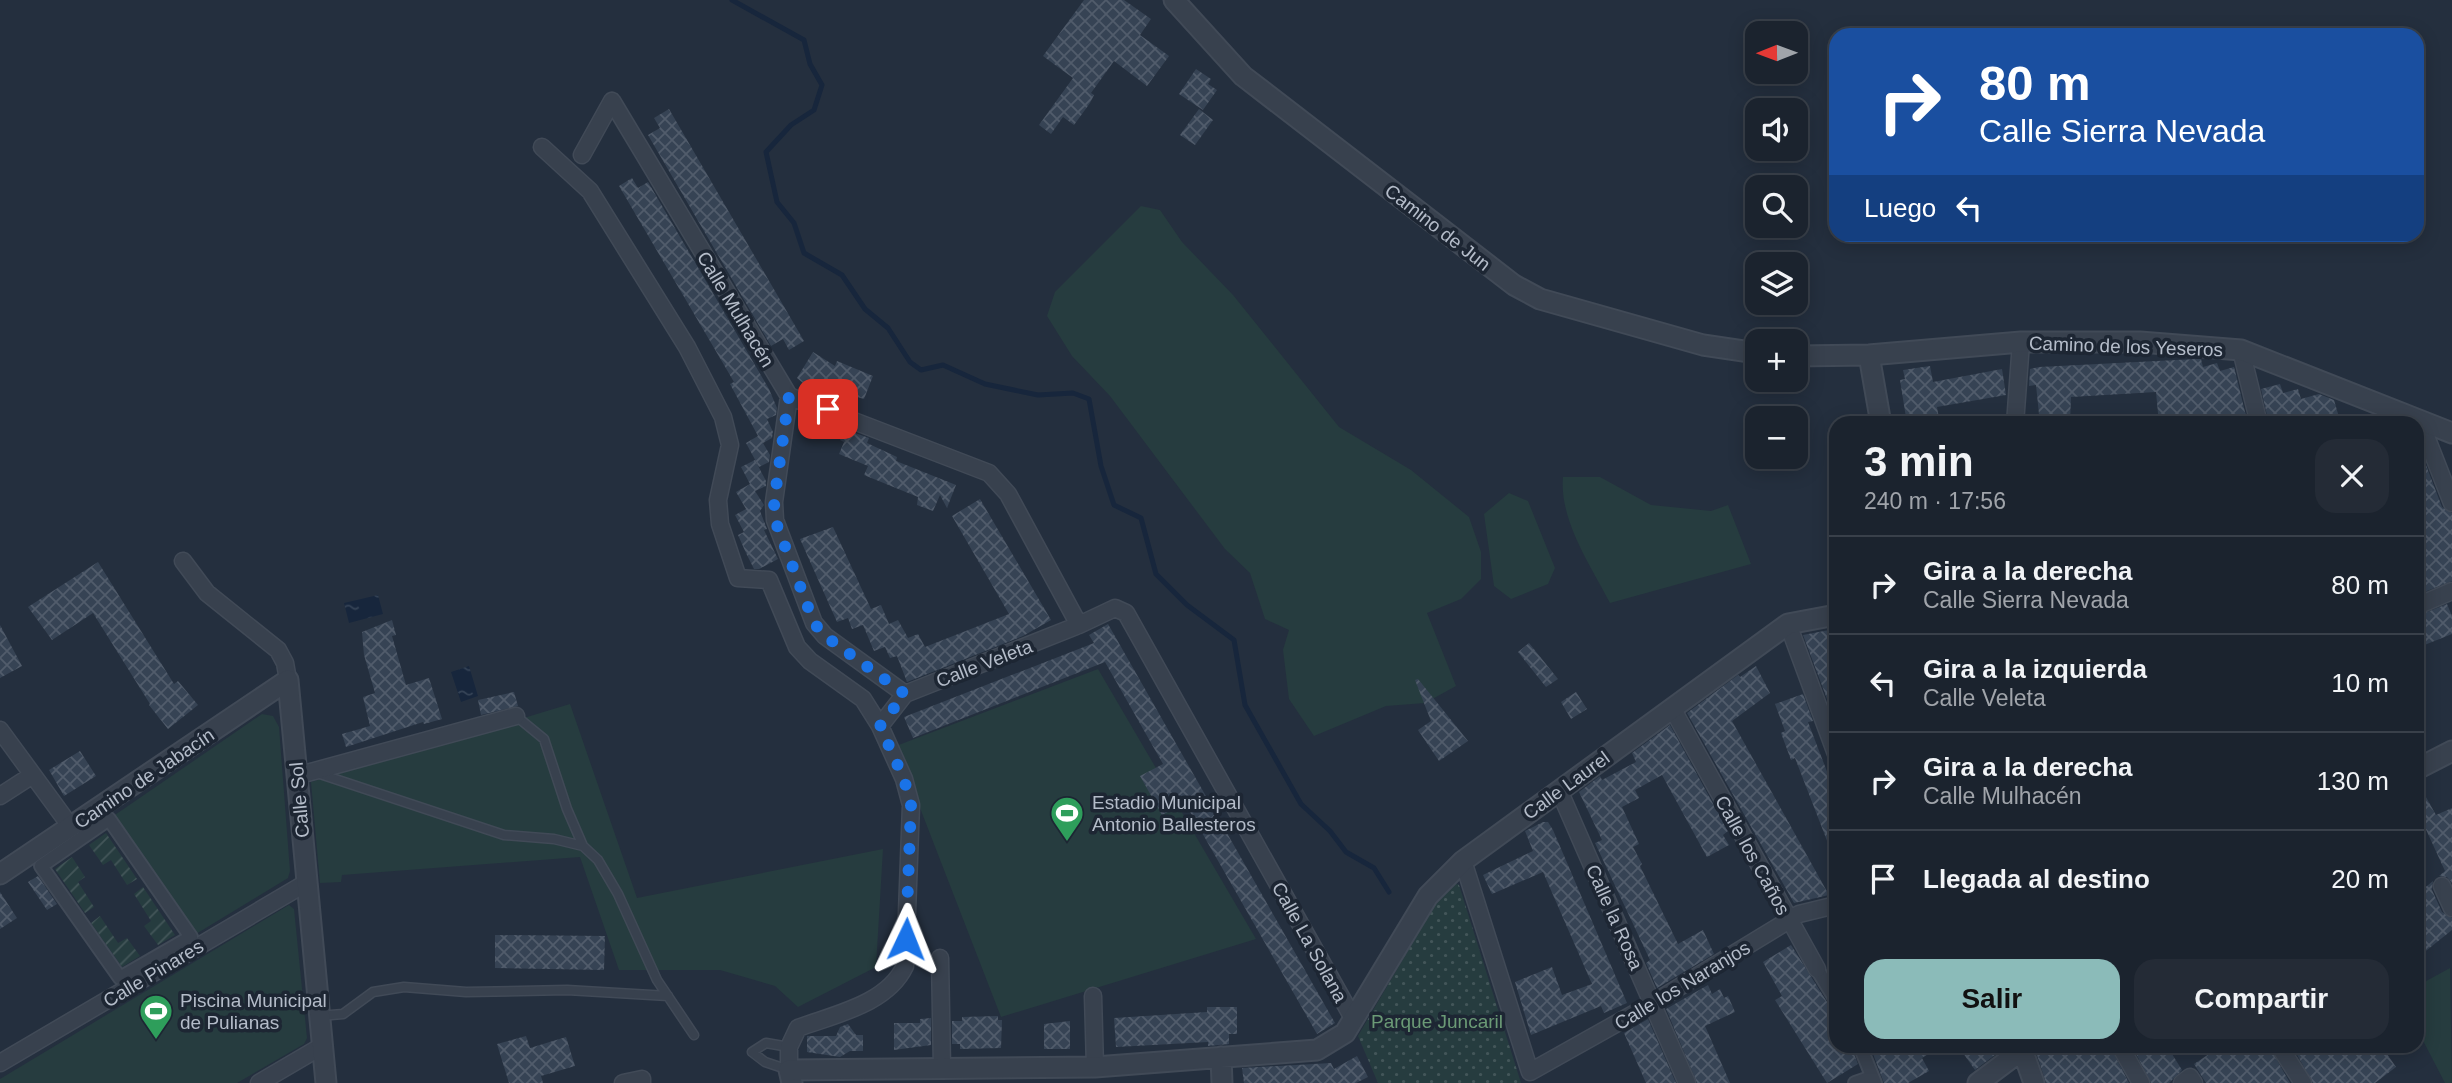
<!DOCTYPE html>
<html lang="es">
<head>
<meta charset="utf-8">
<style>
  :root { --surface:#1b232e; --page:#242b36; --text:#f1f3f6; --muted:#a0a4aa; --line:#39404a; --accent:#8bbbb9 }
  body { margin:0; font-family:Arial,sans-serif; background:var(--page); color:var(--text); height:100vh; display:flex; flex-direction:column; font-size:26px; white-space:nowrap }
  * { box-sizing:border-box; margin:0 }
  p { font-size:23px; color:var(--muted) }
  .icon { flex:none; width:38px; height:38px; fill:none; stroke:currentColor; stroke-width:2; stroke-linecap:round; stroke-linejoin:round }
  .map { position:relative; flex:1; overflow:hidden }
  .details { position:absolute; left:1829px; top:416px; width:595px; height:637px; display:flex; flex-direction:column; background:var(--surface); border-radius:21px; box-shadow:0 4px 18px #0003,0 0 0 2px var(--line) }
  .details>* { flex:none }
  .top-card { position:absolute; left:1829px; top:28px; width:595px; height:214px; border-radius:21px; box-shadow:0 4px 18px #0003,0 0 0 2px var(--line); background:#1a4fa0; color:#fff; overflow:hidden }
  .needle { width:46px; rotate:269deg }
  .buttons { position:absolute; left:1745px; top:21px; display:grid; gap:14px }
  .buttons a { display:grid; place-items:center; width:63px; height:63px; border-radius:14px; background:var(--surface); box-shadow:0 4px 18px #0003,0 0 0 2px var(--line); font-size:35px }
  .pin { position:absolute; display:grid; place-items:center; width:60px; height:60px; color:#fff; margin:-30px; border-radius:14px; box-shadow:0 4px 10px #0006 }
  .me { position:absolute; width:77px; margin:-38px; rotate:2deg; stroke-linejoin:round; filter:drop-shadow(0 0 5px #0008) }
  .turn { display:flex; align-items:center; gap:24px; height:147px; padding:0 35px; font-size:32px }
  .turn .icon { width:91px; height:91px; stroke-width:2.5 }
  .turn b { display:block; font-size:49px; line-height:60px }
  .then { display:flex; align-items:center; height:66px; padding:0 35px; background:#0003; gap:14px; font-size:26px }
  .round { display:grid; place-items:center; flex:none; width:74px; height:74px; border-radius:21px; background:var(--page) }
  .headline { display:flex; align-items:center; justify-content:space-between; height:119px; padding:0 35px }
  h1 { font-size:42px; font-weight:800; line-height:52px }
  .button { display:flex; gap:14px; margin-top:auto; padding:14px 35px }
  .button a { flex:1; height:80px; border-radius:21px; background:var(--accent); color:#111; font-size:28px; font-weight:800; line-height:80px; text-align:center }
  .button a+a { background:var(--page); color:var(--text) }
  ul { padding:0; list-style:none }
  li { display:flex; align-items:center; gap:21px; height:98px; padding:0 35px; border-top:2px solid var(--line) }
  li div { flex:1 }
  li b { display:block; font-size:26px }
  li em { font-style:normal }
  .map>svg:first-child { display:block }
  .grass { fill:#263c3f }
  .park { fill:url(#park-dots) }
  .garden { fill:url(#garden-furrows) }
  .water { fill:url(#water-ripples) }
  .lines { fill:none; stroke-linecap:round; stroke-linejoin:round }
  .stream { stroke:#17263c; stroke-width:5 }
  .building { fill:url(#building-cross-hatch) }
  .service-casing { stroke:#414a57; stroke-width:11 }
  .pedestrian-casing { stroke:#414a57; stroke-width:16 }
  .minor-casing { stroke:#414a57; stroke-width:19 }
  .tertiary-casing { stroke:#414a57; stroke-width:23 }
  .service { stroke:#38414e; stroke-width:8 }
  .pedestrian { stroke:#38414e; stroke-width:12 }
  .minor { stroke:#38414e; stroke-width:16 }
  .tertiary { stroke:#38414e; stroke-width:19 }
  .route { stroke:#1a73e8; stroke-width:12; stroke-dasharray:0 21.6 }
  .labels { text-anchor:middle; stroke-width:7; stroke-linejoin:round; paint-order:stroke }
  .street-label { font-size:19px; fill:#b4bcc9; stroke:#1d2633 }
  .poi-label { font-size:19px; fill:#b4bcc9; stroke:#1d2633; text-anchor:start }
  .park-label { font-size:19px; fill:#6b9a76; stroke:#1d2633 }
</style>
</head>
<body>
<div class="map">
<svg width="2452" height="1083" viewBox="0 0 2452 1083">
  <defs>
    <pattern id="park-dots" width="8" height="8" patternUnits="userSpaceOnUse" patternTransform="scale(1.75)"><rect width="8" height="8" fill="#263c3f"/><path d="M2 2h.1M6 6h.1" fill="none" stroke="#435659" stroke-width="1.8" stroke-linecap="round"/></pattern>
    <pattern id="garden-furrows" width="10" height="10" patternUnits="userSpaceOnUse" patternTransform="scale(1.75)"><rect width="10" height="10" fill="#263c3f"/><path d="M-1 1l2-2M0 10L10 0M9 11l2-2" fill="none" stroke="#435659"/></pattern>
    <pattern id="water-ripples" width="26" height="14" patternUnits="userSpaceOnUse" patternTransform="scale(1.75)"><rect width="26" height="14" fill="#17263c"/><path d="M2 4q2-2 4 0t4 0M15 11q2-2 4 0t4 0" fill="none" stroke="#364457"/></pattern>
    <pattern id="building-cross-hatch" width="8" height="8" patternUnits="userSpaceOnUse" patternTransform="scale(1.75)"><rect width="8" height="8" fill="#364354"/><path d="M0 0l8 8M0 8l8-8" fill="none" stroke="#515c6b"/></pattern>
  </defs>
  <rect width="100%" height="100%" fill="#242f3e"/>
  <!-- grass -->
  <path class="grass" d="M 1141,206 L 1160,210 L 1182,242 L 1233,295 L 1339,427 L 1411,470 L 1469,517 L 1481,552 L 1481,579 L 1461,599 L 1427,613 L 1456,686 L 1425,703 L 1386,706 L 1314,736 L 1289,699 L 1283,650 L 1289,630 L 1265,619 L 1250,573 L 1225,549 L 1110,396 L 1072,356 L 1047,316 L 1055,292 Z
    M 1563,477 L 1600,477 L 1651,505 L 1711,511 L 1728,505 L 1751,564 L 1610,603 C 1591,566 1559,520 1563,477 Z
    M 1509,493 L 1528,501 L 1555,568 L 1548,584 L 1511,599 L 1494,586 L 1484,514 Z
    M 1098,669 L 1256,939 L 1001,1017 L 896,746 Z
    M 570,704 L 637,898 L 883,849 L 876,967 L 798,1007 L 775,986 L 720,970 L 619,970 L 580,857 L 342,875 L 341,882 L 320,883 L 311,782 Z
    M 262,714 L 273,716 L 279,727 L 290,871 L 288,878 L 191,937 L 109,819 Z
    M 289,905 L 294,909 L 307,1038 L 304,1044 L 237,1083 L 0,1083 L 0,1079 Z
    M 2450,968 L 2452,1083 L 2445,1083 L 2417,1029 L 2417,986 Z"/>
  <!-- park -->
  <path class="park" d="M 1455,883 L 1459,885 L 1521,1083 L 1378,1083 L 1358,1036 L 1437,901 Z"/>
  <!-- garden -->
  <path class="garden" d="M 106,833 L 137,879 L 127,885 L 111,860 L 103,865 L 89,845 Z
    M 72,857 L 85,877 L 78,882 L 94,907 L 85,913 L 55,869 Z
    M 143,887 L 175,935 L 158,945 L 144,926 L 151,921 L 134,894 Z
    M 100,916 L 118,943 L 127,938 L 140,956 L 122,967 L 91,923 Z"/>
  <!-- water -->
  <path class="water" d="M 378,595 L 383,614 L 349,623 L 344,603 Z
    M 469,666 L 478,696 L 461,702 L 451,672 Z"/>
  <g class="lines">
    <!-- stream -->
    <path class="stream" d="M 732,0 L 804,40 L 810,64 L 822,85 L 814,110 L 791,125 L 766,152 L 777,202 L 794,223 L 804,253 L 842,275 L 865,309 L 888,328 L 910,362 L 921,370 L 943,365 L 985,384 L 1038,395 L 1073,393 L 1089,399 L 1101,466 L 1114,505 L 1141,518 L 1156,574 L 1187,605 L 1234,640 L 1245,705 L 1301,804 L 1330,831 L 1346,852 L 1374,868 L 1389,892"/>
  </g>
  <!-- building -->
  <path class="building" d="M 1084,0 L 1124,0 L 1151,19 L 1140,35 L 1169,56 L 1147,86 L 1114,61 L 1091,93 L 1094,95 L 1090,103 L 1074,125 L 1063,117 L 1051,134 L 1039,125 L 1073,78 L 1043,56 Z
    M 1196,69 L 1211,79 L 1208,84 L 1217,90 L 1203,110 L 1179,94 Z
    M 669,109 L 804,341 L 789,350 L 783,339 L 771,346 L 648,135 L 660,128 L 654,118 Z
    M 1199,109 L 1213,120 L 1195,145 L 1180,135 Z
    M 632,178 L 638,188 L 648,182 L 769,389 L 777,408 L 776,415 L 767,419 L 773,432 L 772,438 L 763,443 L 770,455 L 769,462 L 759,467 L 746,443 L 758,436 L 730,384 L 734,382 L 619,186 Z
    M 813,352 L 835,366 L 837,361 L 873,376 L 864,399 L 857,397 L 854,406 L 809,388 L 797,378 Z
    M 2196,359 L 2201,359 L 2203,367 L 2217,363 L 2220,371 L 2234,367 L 2248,424 L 2159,424 L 2156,392 L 2071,397 L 2070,424 L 2040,424 L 2036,385 L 2029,386 L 2030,369 L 2039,367 Z
    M 1930,366 L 1933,382 L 2002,369 L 2006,395 L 1937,407 L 1940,424 L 1907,424 L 1900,380 L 1905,379 L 1903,370 Z
    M 2280,384 L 2283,393 L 2298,389 L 2301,399 L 2319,394 L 2334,400 L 2341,424 L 2325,424 L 2323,416 L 2297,424 L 2269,424 L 2261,389 Z
    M 844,429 L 869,438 L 867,443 L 897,457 L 896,461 L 956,485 L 947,508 L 940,495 L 933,511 L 917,505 L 918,497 L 864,475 L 868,466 L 839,454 L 844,442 L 840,440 Z
    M 755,460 L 766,481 L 766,486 L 755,491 L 764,505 L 760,511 L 767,529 L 764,530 L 778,559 L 759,569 L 754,569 L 746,553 L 738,535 L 744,532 L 735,515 L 746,509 L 736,492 L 750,484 L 741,467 Z
    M 2426,465 L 2442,507 L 2452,513 L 2452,581 L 2417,595 L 2417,469 Z
    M 980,499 L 1051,620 L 1023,636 L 907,682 L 897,656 L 890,658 L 885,647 L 874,651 L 863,625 L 852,629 L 848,618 L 837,622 L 800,539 L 833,527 L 871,609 L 881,605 L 889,624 L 898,620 L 908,638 L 918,634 L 925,647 L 1009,614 L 952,516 Z
    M 98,562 L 174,684 L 178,681 L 198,705 L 168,729 L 149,705 L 150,704 L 93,613 L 52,640 L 28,607 Z
    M 2447,604 L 2452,616 L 2452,634 L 2417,648 L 2417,616 Z
    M 392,620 L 396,635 L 392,636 L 406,685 L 429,678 L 442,719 L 424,724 L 423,722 L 346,747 L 342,734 L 370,726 L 363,697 L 375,693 L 364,655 L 362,632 Z
    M 1108,624 L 1335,1023 L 1317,1034 L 1185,803 L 1162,815 L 1140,776 L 1163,764 L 1105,662 L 913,738 L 904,717 L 1094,643 L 1089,635 Z
    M 0,625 L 22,666 L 0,678 Z
    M 1829,630 L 1836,646 L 1836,723 L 1803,635 Z
    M 1529,643 L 1558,679 L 1546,687 L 1518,652 Z
    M 1756,666 L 1770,693 L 1732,721 L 1829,895 L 1794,903 L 1687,713 L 1738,675 L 1740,677 Z
    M 1418,679 L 1468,741 L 1439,761 L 1418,730 L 1431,721 L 1415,680 Z
    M 514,692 L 518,706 L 481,715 L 478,700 Z
    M 1576,692 L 1587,709 L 1571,719 L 1561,702 Z
    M 1803,694 L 1813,721 L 1808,722 L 1836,795 L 1836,864 L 1795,758 L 1791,760 L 1781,733 L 1785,731 L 1775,704 Z
    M 1670,725 L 1728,831 L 1723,835 L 1729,845 L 1707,857 L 1662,775 L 1635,790 L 1639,798 L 1622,807 L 1639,844 L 1633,847 L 1642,864 L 1640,866 L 1678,944 L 1703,930 L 1714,954 L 1657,988 L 1646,963 L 1650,960 L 1595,843 L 1602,840 L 1579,792 L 1600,776 L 1602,780 L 1636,762 L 1632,753 Z
    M 80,751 L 96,776 L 64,796 L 49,770 Z
    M 2417,781 L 2436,815 L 2452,808 L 2452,883 L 2447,877 L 2439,876 L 2445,871 L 2417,810 Z
    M 1543,822 L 1548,822 L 1553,830 L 1627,1003 L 1604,1013 L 1601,1006 L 1531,1035 L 1515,982 L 1552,967 L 1562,995 L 1592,984 L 1543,872 L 1492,894 L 1483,875 L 1533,851 L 1525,831 Z
    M 38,876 L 57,904 L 47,910 L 28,882 Z
    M 2433,881 L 2432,890 L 2442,912 L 2452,918 L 2452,930 L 2417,958 L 2417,894 Z
    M 0,892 L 17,918 L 0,929 Z
    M 495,935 L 605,936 L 604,970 L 495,968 Z
    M 1791,945 L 1829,1005 L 1836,1009 L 1836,1046 L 1851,1046 L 1858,1064 L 1827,1083 L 1775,1000 L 1782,996 L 1763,962 Z
    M 1708,985 L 1712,994 L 1720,989 L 1724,998 L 1728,996 L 1735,1012 L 1705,1026 L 1730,1083 L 1697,1083 L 1666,1009 Z
    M 1207,1007 L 1237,1007 L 1237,1034 L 1229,1034 L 1229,1044 L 1208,1046 L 1208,1042 L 1116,1047 L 1114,1018 L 1207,1012 Z
    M 998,1016 L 998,1020 L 1002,1020 L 1001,1048 L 960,1049 L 960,1044 L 952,1044 L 952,1021 L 962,1021 L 962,1017 Z
    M 931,1018 L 931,1045 L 894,1050 L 894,1023 L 920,1023 L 920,1019 Z
    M 1648,1019 L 1676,1083 L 1646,1083 L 1624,1033 Z
    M 1070,1021 L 1070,1049 L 1044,1049 L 1044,1024 Z
    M 848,1024 L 856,1035 L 863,1035 L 863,1051 L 850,1051 L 840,1057 L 807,1052 L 807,1036 L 836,1036 L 840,1027 Z
    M 526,1036 L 530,1048 L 566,1037 L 575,1066 L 541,1076 L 543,1083 L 509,1083 L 497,1044 Z
    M 1870,1046 L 1940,1046 L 1922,1058 L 1929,1071 L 1908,1083 L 1884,1083 Z
    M 1958,1046 L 1996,1046 L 1999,1052 L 1975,1070 Z
    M 2039,1046 L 2110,1046 L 2129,1083 L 2046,1083 L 2035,1049 Z
    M 2132,1046 L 2167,1046 L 2182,1070 L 2169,1083 L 2151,1083 Z
    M 2221,1046 L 2269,1046 L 2290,1083 L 2206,1083 L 2194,1064 Z
    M 2292,1046 L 2388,1046 L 2387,1054 L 2396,1067 L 2375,1083 L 2313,1083 Z
    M 1357,1056 L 1368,1077 L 1356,1083 L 1244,1083 L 1242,1068 L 1331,1063 L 1334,1069 Z"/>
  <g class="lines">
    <defs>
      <path id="service" d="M 516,716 L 544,739 L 567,809 L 583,846
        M 317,773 L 504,835 L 554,839 L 583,846 L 598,860 L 618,894 L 657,980 L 694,1035
        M 319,1016 L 343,1014 L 373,992 L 404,987 L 466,992 L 567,990 L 668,996
        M 789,1047 L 766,1043 L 752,1052 L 765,1062 L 789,1070"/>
      <path id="pedestrian" d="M 109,819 L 191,937 L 120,978 L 41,866 Z
        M 1817,969 L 1836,1000
        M 1860,1046 L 1875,1083
        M 1855,1083 L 1872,1077"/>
      <path id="minor" d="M 612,101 L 789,396 L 989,473 L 1008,494 L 1079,625
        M 542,147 L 590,191 L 687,347 L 723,417 L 730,445 L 718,500 L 720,524 L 738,578 L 769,580 L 797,647 L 810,661 L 863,699 L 880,726
        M 582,155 L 612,101
        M 2241,350 L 2259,424
        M 789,396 L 774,502 L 775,520 L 814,623 L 825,636 L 905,694
        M 2420,421 L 2452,503
        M 2015,424 L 2021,342
        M 183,561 L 207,593 L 278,650 L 285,663 L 288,680
        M 2417,606 L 2452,591
        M 1788,624 L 1836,754
        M 1672,708 L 1817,969
        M 0,730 L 71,827
        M 296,776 L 516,716
        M 1559,790 L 1687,1083
        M 0,796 L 31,776
        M 1463,861 L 1530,1072 L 1653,1003 L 1799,914 L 1836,905
        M 2442,886 L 2452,908
        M 940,958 L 942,1068
        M 1093,996 L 1095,1067
        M 2120,1046 L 2141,1083
        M 2279,1046 L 2303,1083
        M 0,1063 L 306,883
        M 789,1070 L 789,1047 L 798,1028 C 836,1014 887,1004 905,966 L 911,805 L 904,779 L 880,726 L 905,694 L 1079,625 L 1115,608 L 1126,613 L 1354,1020
        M 259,1083 L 322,1046
        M 623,1083 L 642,1079 L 642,1083
        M 2182,1083 L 2190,1077 L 2194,1083"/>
      <path id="tertiary" d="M 1174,0 L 1243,76 L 1514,285 L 1540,299 L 1703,345 L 1757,353
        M 1869,355 L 1881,424
        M 1796,356 L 1869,355 L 2021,342 L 2140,342 L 2241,350 L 2452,433
        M 2417,769 L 2452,751
        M 0,874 L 288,680 L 326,1083
        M 2021,1046 L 2034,1083
        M 1221,1057 L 1222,1083
        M 792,1083 L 789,1070 L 1095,1067 L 1317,1050 L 1345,1033 L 1428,896 L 1463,861 L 1788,624 L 1836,615
        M 1978,1083 L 2022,1050"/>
    </defs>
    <!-- service casing -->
    <use href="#service" class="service-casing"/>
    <!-- pedestrian casing -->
    <use href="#pedestrian" class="pedestrian-casing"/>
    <!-- minor casing -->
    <use href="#minor" class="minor-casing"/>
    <!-- tertiary casing -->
    <use href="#tertiary" class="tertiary-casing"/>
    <!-- service -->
    <use href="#service" class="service"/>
    <!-- pedestrian -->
    <use href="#pedestrian" class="pedestrian"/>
    <!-- minor -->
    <use href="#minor" class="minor"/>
    <!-- tertiary -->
    <use href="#tertiary" class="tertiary"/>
  </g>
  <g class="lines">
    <!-- route -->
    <path class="route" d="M 828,409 L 789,396 L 774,502 L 775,520 L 814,623 L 825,636 L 905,694 L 880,726 L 904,779 L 911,805 L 906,939"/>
  </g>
  <!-- icons -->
  <defs>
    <symbol id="stadium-pin" viewBox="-11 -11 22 30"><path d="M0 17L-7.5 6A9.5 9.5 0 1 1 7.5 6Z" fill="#2e9e5b" stroke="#1d2633"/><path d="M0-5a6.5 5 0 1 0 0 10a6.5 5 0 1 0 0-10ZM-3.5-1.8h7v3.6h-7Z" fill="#fff"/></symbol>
  </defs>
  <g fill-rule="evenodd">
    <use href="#stadium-pin" x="1048" y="794" width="38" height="52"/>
    <use href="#stadium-pin" x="137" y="992" width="38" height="52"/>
  </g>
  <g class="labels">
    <!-- street labels -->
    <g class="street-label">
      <text transform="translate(1438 227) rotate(38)" y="7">Camino de Jun</text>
      <text transform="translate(736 309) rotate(59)" y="7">Calle Mulhacén</text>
      <text transform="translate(2126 346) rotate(2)" y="7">Camino de los Yeseros</text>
      <text transform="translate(984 663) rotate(-21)" y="7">Calle Veleta</text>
      <text transform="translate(144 778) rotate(-34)" y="7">Camino de Jabacín</text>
      <text transform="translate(1566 785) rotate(-36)" y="7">Calle Laurel</text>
      <text transform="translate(299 800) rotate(-95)" y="7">Calle Sol</text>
      <text transform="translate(1753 855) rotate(61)" y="7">Calle los Caños</text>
      <text transform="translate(1615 917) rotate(66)" y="7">Calle la Rosa</text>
      <text transform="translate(1310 942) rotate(61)" y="7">Calle La Solana</text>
      <text transform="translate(153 973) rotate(-31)" y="7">Calle Pinares</text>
      <text transform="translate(1682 985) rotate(-31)" y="7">Calle los Naranjos</text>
    </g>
    <!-- poi labels -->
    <g class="poi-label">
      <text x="1092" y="809">Estadio Municipal<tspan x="1092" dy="22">Antonio Ballesteros</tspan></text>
      <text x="180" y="1007">Piscina Municipal<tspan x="180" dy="22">de Pulianas</tspan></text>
    </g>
    <!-- park labels -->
    <g class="park-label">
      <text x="1437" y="1028">Parque Juncaril</text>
    </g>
  </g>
</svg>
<div class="buttons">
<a><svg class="needle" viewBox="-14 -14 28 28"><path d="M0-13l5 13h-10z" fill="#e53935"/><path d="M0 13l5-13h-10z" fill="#a0a4aa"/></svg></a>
<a><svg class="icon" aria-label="sound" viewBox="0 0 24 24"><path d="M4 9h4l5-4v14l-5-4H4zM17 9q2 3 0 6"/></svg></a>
<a><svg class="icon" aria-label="search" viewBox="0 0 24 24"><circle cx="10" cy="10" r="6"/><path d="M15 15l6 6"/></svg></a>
<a><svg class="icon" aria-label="layers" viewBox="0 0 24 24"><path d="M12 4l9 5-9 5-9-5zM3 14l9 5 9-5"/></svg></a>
<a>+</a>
<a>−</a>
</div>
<div class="pin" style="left:828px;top:409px;background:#d93025"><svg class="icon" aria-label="arrive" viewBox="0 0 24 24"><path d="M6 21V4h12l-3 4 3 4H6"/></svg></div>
<svg class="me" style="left:906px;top:939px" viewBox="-20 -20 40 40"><path d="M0-17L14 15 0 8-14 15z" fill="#1a73e8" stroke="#fff" stroke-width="4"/></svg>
<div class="top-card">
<div class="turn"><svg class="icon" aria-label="right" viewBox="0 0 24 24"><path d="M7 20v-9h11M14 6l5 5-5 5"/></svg><div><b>80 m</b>Calle Sierra Nevada</div></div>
<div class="then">Luego<svg class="icon" aria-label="left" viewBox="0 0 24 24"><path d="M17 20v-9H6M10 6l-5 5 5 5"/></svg></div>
</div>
<section class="details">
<div class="headline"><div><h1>3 min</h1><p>240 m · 17:56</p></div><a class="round"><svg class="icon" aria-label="close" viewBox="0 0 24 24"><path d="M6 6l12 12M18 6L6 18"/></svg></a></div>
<ul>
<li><svg class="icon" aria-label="right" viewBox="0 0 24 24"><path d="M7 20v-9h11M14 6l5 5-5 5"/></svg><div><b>Gira a la derecha</b><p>Calle Sierra Nevada</p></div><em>80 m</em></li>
<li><svg class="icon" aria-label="left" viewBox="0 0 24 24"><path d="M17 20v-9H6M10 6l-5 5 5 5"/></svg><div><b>Gira a la izquierda</b><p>Calle Veleta</p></div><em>10 m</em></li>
<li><svg class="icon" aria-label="right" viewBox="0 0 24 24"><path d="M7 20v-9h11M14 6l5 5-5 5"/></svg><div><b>Gira a la derecha</b><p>Calle Mulhacén</p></div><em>130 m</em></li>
<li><svg class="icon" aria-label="arrive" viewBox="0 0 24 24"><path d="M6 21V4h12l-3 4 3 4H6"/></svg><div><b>Llegada al destino</b></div><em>20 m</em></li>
</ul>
<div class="button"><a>Salir</a><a>Compartir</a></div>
</section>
</div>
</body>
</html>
